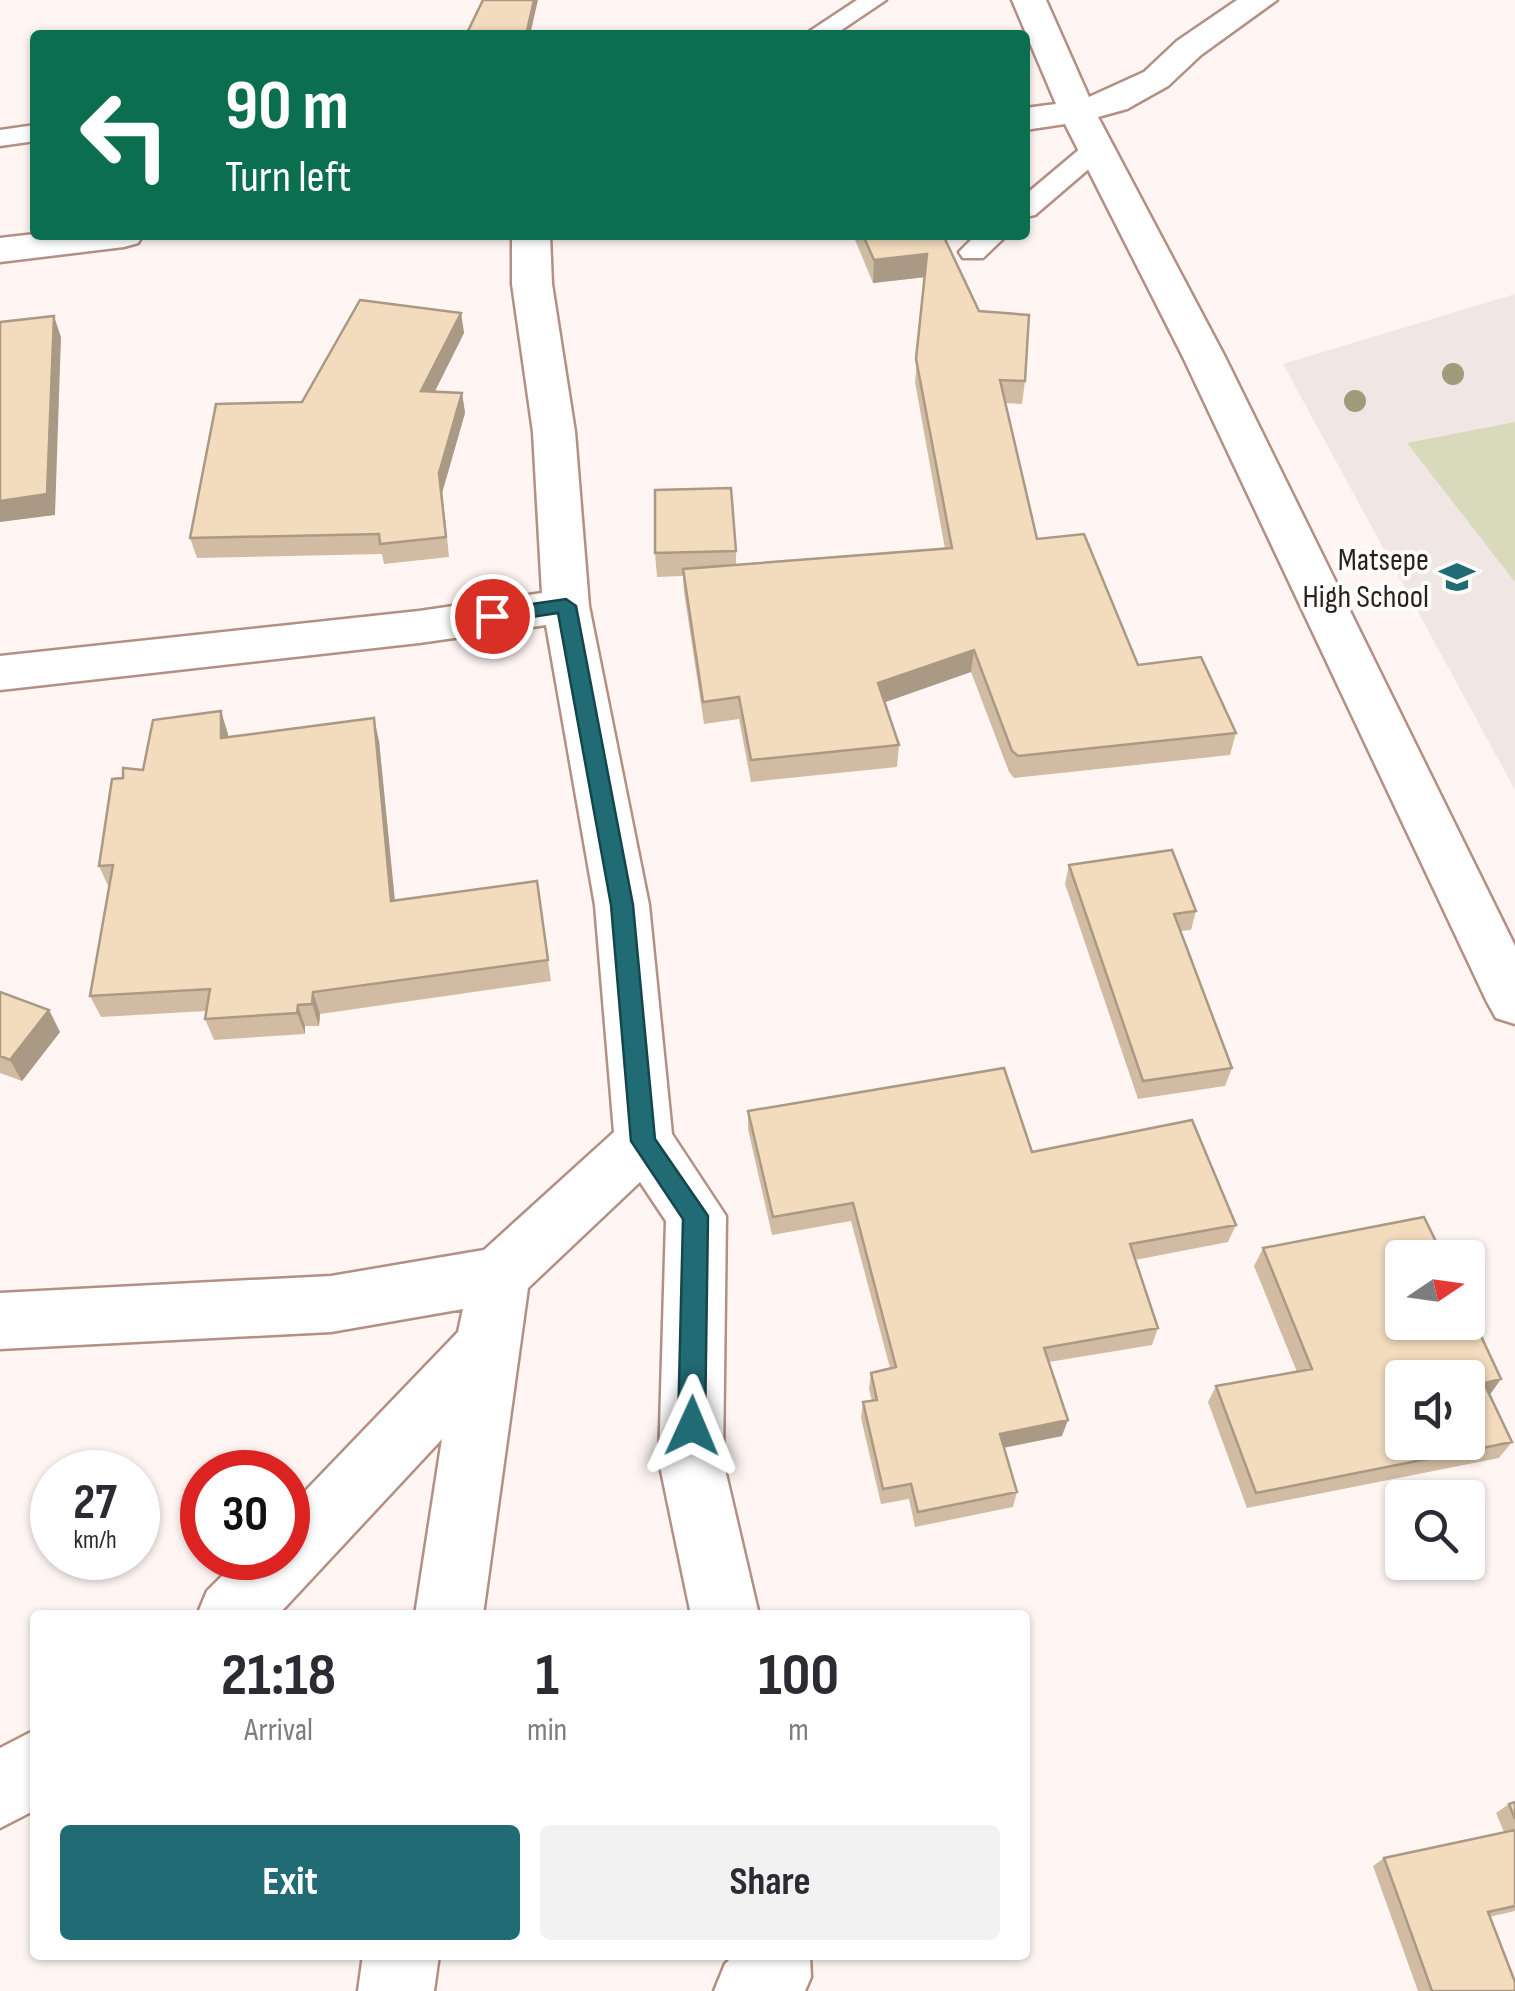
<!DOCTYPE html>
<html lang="en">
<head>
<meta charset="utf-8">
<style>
  :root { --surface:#fff; --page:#f2f2f3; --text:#2b2b33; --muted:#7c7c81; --accent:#216b75 }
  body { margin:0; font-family:"Sofia Sans Condensed",sans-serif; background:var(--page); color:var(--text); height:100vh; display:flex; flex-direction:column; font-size:38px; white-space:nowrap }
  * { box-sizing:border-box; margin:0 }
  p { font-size:32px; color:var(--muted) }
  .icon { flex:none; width:55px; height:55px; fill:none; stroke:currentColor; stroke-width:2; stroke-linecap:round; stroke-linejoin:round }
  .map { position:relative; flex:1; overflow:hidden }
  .drawer { position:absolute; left:30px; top:1610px; width:1000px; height:350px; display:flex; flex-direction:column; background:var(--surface); border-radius:10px; box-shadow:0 2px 8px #0004 }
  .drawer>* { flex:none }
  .guide { position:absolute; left:30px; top:30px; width:1000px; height:210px; border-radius:10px; box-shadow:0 2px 8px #0004; background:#0b6e4f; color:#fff; overflow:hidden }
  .needle { width:65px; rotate:77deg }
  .controls { position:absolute; left:1385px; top:1240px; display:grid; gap:20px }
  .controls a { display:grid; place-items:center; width:100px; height:100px; border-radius:10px; background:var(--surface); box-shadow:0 2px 8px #0004; font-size:50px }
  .speed { position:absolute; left:30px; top:1450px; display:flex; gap:20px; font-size:50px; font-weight:700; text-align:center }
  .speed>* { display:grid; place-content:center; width:130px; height:130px; border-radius:50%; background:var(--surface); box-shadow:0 2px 8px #0004; line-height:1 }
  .speed small { font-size:25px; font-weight:400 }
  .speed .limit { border:15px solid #d22; background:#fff; color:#111 }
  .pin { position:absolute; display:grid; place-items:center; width:85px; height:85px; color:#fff; margin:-42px; border:5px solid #fff; border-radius:50%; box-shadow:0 2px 10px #0007 }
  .me { position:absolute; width:110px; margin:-55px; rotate:1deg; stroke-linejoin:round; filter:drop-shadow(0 0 8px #0008) }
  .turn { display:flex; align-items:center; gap:35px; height:210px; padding:0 30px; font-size:45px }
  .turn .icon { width:130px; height:130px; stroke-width:2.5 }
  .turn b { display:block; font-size:70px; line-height:85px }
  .eta { display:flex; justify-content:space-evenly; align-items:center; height:170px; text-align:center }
  .eta b { font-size:60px; font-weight:700; line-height:70px }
  .action { display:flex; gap:20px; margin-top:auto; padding:20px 30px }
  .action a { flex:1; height:115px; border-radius:10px; background:var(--accent); color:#fff; font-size:40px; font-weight:700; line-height:115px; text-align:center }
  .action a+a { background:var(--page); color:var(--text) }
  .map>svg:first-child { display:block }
  .built { fill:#f0e6e3 }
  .green { fill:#d9d9bc }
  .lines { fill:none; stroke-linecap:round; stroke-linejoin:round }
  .lane-casing { stroke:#b48f83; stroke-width:5 }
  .street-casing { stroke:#b48f83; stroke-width:5 }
  .lane { fill:#fff; fill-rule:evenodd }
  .street { fill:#fff; fill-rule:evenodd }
  .tree { fill:#a19b7a }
  .wall { fill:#d1bca3 }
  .shaded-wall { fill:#aa9984 }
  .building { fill:#f3dbbd; stroke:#aa9984; stroke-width:2.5; fill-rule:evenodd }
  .route { fill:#216b75; stroke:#15464c; stroke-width:2.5 }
  .labels { text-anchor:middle; stroke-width:8; stroke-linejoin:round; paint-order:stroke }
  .poi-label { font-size:32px; fill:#2d1f1a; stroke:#fff; text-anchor:end }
</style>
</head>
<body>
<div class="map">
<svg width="1515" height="1991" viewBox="0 0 1515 1991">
  <rect width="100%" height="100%" fill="#fff6f4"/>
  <!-- built -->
  <path class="built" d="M 1515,294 L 1515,790 L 1283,364 Z"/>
  <!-- green -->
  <path class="green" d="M 1515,422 L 1515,582 L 1407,443 Z"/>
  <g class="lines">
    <defs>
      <path id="lane" d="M 857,0 L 886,0 L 834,35 L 804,35 Z
        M 35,125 L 35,141 L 0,146 L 0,130 Z
        M 1096,141 L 1105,143 L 1109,149 L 1105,155 L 1035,215 L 1025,217 L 1025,195 L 1087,143 Z
        M 976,235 L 1007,235 L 983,258 L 963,258 L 959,252 Z"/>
      <path id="street" d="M 1012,0 L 1046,0 L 1089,97 L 1144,72 L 1177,41 L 1237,0 L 1277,0 L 1201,55 L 1168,86 L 1127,109 L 1098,117 L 1225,357 L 1515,946 L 1515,1024 L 1496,1018 L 1487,1002 L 1183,357 L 1065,124 L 1025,130 L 1025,108 L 1056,104 Z
        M 35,234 L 35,235 L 143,235 L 138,243 L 124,247 L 0,262 L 0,238 Z
        M 512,235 L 550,235 L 552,284 L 575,432 L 589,606 L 649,905 L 672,1134 L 726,1216 L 723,1461 L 759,1615 L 691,1615 L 659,1461 L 666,1221 L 640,1182 L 528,1288 L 483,1615 L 415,1615 L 442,1439 L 278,1615 L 197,1615 L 207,1591 L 240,1558 L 288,1558 L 288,1509 L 458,1332 L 463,1309 L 331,1332 L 0,1349 L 0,1293 L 331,1276 L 484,1250 L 614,1132 L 595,905 L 546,625 L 419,643 L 0,690 L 0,656 L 419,611 L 542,593 L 533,432 L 512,284 Z
        M 35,1730 L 35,1810 L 0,1828 L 0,1748 Z
        M 363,1955 L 439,1955 L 434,1991 L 358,1991 Z
        M 734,1955 L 810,1955 L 811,1977 L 805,1991 L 714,1991 L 725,1964 Z"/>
    </defs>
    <!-- lane casing -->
    <use href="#lane" class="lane-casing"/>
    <!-- street casing -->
    <use href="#street" class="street-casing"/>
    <!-- lane -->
    <use href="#lane" class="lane"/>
    <!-- street -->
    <use href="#street" class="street"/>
  </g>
  <!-- trees -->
  <g class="tree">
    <circle cx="1453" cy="374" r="11"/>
    <circle cx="1355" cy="401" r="11"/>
  </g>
  <!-- wall -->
  <path class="wall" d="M 853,235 L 943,235 L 979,311 L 1025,381 L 1022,404 L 1005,403 L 1037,539 L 1138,665 L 1236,733 L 1230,755 L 1014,778 L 1009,772 L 971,672 L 885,702 L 899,745 L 897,767 L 751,782 L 739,719 L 704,724 L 684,592 L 683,576 L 657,577 L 655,553 L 736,551 L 736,565 L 945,549 L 915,382 L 925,277 L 873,283 Z
    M 461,313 L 464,333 L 435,391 L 462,393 L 465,413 L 442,493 L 449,557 L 384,564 L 382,554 L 197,558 L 190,538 L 302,402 Z
    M 221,711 L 228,738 L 379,741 L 395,901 L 537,881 L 551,981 L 320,1014 L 319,1026 L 305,1026 L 305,1034 L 214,1040 L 205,1019 L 206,1011 L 101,1017 L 90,996 L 109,888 L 99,866 L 123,778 L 143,770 Z
    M 1069,865 L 1196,911 L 1191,930 L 1180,931 L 1232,1068 L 1225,1086 L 1138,1099 L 1065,884 Z
    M 0,992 L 49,1010 L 60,1032 L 22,1081 L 0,1073 Z
    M 748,1111 L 1032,1152 L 1236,1225 L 1228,1242 L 1135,1260 L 1158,1328 L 1152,1345 L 1049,1362 L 1062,1436 L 1004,1448 L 1017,1492 L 1013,1507 L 915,1527 L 909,1499 L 881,1504 L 861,1418 L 863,1402 L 872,1401 L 869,1389 L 871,1373 L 890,1368 L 851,1221 L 772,1235 L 748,1129 Z
    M 1263,1248 L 1490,1395 L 1512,1442 L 1499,1458 L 1247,1508 L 1208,1402 L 1216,1386 L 1297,1372 L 1254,1266 Z
    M 1515,1802 L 1515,1911 L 1489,1917 L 1515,1991 L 1418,1991 L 1373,1866 L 1384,1858 L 1504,1832 L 1496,1813 L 1509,1804 Z"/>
  <!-- shaded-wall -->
  <path class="shaded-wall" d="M 534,0 L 538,0 L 530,35 L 526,35 Z
    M 927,254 L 926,277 L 873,283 L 874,260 Z
    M 461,313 L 464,333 L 425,411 L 421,391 Z
    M 54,316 L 61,337 L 55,515 L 0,522 L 0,501 Z
    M 462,393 L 465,413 L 442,493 L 449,557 L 439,473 Z
    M 974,650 L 971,672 L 877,705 L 878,683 Z
    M 221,711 L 228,734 L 229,761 L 221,738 Z
    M 374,718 L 379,741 L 397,923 L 391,901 Z
    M 313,992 L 320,1014 L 319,1026 L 312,1004 Z
    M 298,1005 L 305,1026 L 305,1034 L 297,1013 Z
    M 49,1010 L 60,1032 L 22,1081 L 10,1060 Z
    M 1501,1379 L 1489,1396 L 1484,1383 Z
    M 1068,1420 L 1062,1436 L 996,1449 L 1000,1434 Z"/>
  <!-- building -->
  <path class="building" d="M 483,0 L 534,0 L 526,35 L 466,35 Z
    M 863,235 L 943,235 L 979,311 L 1029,315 L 1025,381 L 1000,380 L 1037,539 L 1084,534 L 1138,665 L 1201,657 L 1236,733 L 1018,756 L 1012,751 L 974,650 L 878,683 L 899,745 L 751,760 L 739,697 L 703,702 L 683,569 L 952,548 L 916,359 L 927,254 L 874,260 Z
    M 360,300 L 461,313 L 421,391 L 462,393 L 439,473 L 446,537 L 380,544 L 379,534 L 190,538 L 216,404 L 302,402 Z
    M 54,316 L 47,494 L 0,501 L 0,322 Z
    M 731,488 L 736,551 L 655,553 L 655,490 Z
    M 221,711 L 221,738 L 374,718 L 391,901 L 537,881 L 548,960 L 313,992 L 312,1004 L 298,1005 L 297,1013 L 205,1019 L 210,989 L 90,996 L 113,865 L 99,866 L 112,779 L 123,778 L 123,768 L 143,770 L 153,720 Z
    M 1172,850 L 1196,911 L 1174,914 L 1232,1068 L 1143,1081 L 1069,865 Z
    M 0,992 L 49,1010 L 10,1060 L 0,1056 Z
    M 1004,1068 L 1032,1152 L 1192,1120 L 1236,1225 L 1130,1244 L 1158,1328 L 1044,1348 L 1068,1420 L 1000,1434 L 1017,1492 L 918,1512 L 911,1484 L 883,1489 L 863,1402 L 877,1400 L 871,1373 L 896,1367 L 853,1203 L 773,1217 L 748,1111 Z
    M 1424,1217 L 1444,1258 L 1402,1258 L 1402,1322 L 1468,1322 L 1468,1308 L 1501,1379 L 1484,1383 L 1512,1442 L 1256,1493 L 1216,1386 L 1312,1369 L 1263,1248 ZM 1402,1378 L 1468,1378 L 1468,1442 L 1402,1442 Z
    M 1515,1802 L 1515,1819 L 1509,1804 Z
    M 1515,1830 L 1515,1906 L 1488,1912 L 1515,1982 L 1515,1991 L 1432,1991 L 1384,1858 Z"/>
  <!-- route -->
  <path class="route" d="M 566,599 L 576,606 L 633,905 L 655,1139 L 708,1216 L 705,1426 L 701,1435 L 692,1439 L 682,1435 L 678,1426 L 683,1219 L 631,1141 L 611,905 L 558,613 L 492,623 L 483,616 L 492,610 Z"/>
  <!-- icons -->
  <defs>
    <symbol id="school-bare" viewBox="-9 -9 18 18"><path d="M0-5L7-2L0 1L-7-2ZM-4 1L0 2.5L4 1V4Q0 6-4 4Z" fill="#216b75" stroke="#fff" stroke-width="2.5" paint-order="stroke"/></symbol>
  </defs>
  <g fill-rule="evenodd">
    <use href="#school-bare" x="1432" y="552" width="50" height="50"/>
  </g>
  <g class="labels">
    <!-- poi labels -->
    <g class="poi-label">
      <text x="1429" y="570">Matsepe<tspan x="1429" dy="37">High School</tspan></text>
    </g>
  </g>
</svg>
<div class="controls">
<a><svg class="needle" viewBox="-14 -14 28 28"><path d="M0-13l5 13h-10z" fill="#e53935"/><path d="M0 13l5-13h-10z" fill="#7c7c81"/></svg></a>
<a><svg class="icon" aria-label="sound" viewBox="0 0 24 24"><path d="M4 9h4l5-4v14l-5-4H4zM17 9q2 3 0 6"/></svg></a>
<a><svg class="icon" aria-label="search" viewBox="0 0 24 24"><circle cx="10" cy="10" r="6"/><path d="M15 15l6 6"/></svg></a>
</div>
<div class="speed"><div>27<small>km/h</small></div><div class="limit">30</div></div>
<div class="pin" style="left:492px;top:616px;background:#d93025"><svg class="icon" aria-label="arrive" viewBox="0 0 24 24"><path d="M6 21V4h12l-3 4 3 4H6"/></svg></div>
<svg class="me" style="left:692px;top:1426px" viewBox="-20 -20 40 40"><path d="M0-17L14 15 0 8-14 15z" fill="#216b75" stroke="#fff" stroke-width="4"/></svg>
<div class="guide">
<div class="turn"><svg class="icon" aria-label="left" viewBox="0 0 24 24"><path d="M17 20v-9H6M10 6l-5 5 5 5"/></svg><div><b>90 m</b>Turn left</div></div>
</div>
<section class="drawer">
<div class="eta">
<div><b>21:18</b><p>Arrival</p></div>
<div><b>1</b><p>min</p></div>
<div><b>100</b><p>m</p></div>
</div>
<div class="action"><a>Exit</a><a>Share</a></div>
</section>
</div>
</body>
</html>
